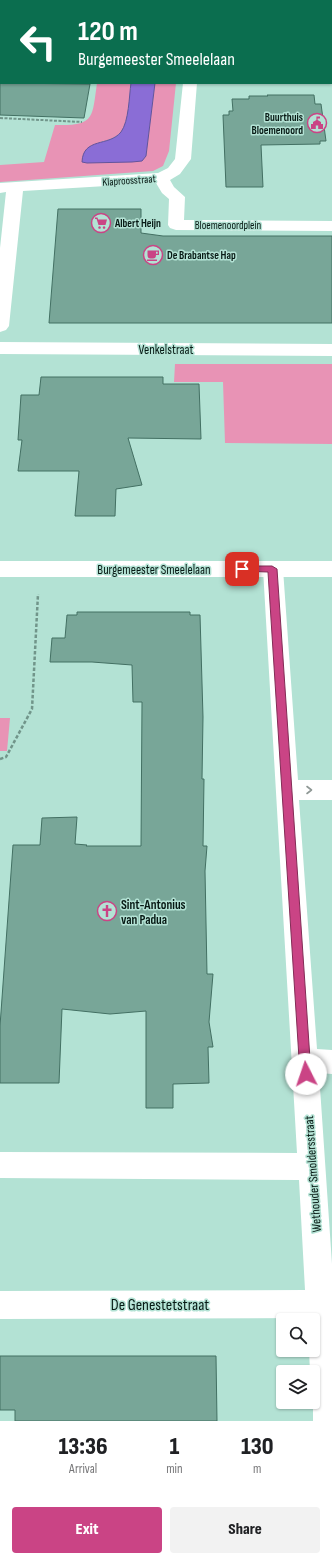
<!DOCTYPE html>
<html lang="en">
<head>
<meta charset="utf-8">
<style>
  :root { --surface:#fff; --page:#f2f2f2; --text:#202124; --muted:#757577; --accent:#ca4485 }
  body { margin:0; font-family:"Sofia Sans Condensed",sans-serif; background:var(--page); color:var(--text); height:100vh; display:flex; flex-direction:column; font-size:15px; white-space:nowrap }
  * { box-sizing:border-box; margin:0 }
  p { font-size:13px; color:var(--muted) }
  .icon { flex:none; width:22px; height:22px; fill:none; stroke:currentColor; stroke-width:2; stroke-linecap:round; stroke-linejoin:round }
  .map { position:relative; height:1421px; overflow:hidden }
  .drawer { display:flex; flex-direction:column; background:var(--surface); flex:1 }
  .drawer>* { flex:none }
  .guide { position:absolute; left:0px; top:0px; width:332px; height:84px; box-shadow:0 1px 3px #0004; background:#0b6e4f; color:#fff; overflow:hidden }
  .tools { position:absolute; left:276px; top:1313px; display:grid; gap:8px }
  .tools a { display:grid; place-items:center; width:44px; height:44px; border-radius:4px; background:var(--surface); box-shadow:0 1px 3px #0004; font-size:20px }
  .pin { position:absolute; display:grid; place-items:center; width:34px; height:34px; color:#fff; margin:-17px; border-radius:8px; box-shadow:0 2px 6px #0006 }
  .me { position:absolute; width:44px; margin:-22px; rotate:356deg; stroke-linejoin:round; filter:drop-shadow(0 0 3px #0008) }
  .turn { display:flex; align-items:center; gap:14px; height:84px; padding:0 12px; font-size:18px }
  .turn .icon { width:52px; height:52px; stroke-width:2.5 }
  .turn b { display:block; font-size:28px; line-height:34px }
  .eta { display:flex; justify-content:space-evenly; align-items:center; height:68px; text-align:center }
  .eta b { font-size:24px; font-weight:800; line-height:28px }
  .button { display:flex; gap:8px; margin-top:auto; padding:8px 12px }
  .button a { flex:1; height:46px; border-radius:4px; background:var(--accent); color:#fff; font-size:16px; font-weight:800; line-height:46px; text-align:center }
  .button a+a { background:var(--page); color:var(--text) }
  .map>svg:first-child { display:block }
  .green { fill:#e893b5 }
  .water { fill:#8a6dd6; stroke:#63549c }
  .building { fill:#78a698; stroke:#437063 }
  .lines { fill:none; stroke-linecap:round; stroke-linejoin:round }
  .path-far1 { stroke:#71958a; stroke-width:2; stroke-dasharray:3 1.5; stroke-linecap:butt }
  .path { stroke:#71958a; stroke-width:2.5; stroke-dasharray:3.5 2; stroke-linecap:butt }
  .street { fill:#fff; fill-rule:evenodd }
  .secondary { fill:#fff; fill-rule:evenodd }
  .oneway { stroke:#8f9895 }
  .route { fill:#ca4485; stroke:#832c56 }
  .labels { text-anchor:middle; stroke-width:3; stroke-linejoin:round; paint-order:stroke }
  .far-poi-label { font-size:11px; font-weight:bold; fill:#071914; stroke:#b3e2d4; text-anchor:start }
  .far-street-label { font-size:11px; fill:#071914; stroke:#b3e2d4 }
  .street-label { font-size:13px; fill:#071914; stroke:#b3e2d4 }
  .poi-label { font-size:13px; font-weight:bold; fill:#071914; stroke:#b3e2d4; text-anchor:start }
  .near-street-label { font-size:16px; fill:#071914; stroke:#b3e2d4 }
</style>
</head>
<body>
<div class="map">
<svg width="332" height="1421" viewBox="0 0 332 1421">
  <rect width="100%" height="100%" fill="#b3e2d4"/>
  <!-- green -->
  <path class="green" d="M 97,83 L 131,83 C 129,96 129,122 121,132 C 116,138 108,140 101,142 L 146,156 L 155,83 L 176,83 L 169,151 L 163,166 L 153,171 L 0,182 L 0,165 L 44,162 L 55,125 C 95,126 92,118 97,83 Z
    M 175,364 L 332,364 L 332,444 L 225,443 L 223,382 L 174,382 Z
    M 0,718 L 10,718 L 7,751 L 0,751 Z"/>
  <!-- water -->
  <path class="water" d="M 131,83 L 155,83 L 146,156 L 142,161 L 132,162 L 87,163 L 82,162 C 83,137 109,147 121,132 C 129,121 129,97 131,83 Z"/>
  <!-- building -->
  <path class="building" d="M 0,83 L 90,84 L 84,118 L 0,115 Z
    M 267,95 L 314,95 L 315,104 L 321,104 L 326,141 L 320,141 L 320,144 L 261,145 L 263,187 L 226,187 L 223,115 L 229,115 L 229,111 L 233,111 L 232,99 L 249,99 L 249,96 L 268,96 Z
    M 58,209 L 141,209 L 141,233 L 163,236 L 332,236 L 332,323 L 49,323 Z
    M 41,377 L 163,377 L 163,384 L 199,384 L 201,439 L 128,438 L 142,485 L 116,489 L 115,516 L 75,516 L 79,471 L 18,471 L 22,440 L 18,440 L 21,395 L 39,395 Z
    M 77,612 L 190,612 L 190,615 L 200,615 L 203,717 L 202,779 L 204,779 L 203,846 L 207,846 L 205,871 L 207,974 L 213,974 L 209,1022 L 213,1047 L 208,1047 L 209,1083 L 173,1084 L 173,1108 L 146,1108 L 146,1011 L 110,1014 L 62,1009 L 59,1083 L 0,1083 L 0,1026 L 13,845 L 40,845 L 42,818 L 77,817 L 75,844 L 87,845 L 86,846 L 141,846 L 142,702 L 133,702 L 132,665 L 92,662 L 50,662 L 52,638 L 65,638 L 67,615 L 77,615 Z
    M 0,1356 L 216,1356 L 217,1421 L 15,1421 L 15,1410 L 0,1410 Z"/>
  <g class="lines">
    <!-- path-far1 -->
    <path class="path-far1" d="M 286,1 L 289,0
      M 0,5 L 1,2
      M 84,83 L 88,83
      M 0,118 L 82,122"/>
    <!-- path -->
    <path class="path" d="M 0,759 L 6,757 L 32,709 L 38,594"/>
    <!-- street -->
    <path class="street" d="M 189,0 L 203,0 L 203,1 L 189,1 Z
      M 331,67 L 332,67 L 332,75 L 331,75 Z
      M 183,83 L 197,83 L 191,159 L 180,174 L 170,180 L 174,187 L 185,197 L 184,220 L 332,221 L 332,231 L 176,230 L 170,228 L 168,225 L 169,199 L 162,193 L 156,183 L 23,191 L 9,326 L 6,330 L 0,332 L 0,248 L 6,192 L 0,193 L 0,183 L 158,173 L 168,168 L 175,159 Z
      M 0,342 L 332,344 L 332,356 L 0,354 Z
      M 273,561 L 280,564 L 283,569 L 298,780 L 332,780 L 332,800 L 299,800 L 317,1049 L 332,1050 L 332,1074 L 319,1073 L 332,1264 L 332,1421 L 313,1421 L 313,1372 L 310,1372 L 309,1350 L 313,1350 L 313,1320 L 307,1320 L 307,1318 L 0,1319 L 0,1291 L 305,1290 L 299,1180 L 0,1178 L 0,1152 L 297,1153 L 263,569 L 266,564 Z"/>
    <!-- secondary -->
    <path class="secondary" d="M 0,561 L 332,561 L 332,577 L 0,577 Z"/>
  </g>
  <!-- one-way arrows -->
  <defs><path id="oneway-chevron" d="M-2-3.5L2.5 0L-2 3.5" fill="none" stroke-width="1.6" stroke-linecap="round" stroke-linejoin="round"/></defs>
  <use class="oneway" href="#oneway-chevron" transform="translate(309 790)"/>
  <!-- route -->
  <path class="route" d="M 242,566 L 272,566 L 277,569 L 311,1074 L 310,1078 L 306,1079 L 302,1078 L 300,1074 L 268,572 L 239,571 L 238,569 Z"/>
  <!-- icons -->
  <defs>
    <symbol id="civic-ring" viewBox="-11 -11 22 22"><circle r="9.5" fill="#b3e2d4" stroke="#ca4485" stroke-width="1.5"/><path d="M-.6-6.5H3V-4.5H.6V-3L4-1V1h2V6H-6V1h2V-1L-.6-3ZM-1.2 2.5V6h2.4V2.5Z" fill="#ca4485"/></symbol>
    <symbol id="supermarket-ring" viewBox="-11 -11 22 22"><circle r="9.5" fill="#b3e2d4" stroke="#ca4485" stroke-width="1.5"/><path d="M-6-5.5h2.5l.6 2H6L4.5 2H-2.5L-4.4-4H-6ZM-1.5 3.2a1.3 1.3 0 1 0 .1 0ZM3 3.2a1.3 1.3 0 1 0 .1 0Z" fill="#ca4485"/></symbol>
    <symbol id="cafe-ring" viewBox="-11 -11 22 22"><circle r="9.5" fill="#b3e2d4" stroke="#ca4485" stroke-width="1.5"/><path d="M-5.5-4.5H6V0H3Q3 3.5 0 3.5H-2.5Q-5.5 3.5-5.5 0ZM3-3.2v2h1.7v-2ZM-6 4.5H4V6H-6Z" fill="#ca4485"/></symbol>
    <symbol id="church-ring" viewBox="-11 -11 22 22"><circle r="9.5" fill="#b3e2d4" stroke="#ca4485" stroke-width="1.5"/><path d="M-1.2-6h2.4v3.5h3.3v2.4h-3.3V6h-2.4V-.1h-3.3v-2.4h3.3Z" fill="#ca4485"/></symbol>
  </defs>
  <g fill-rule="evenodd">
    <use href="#civic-ring" x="306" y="112" width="22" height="22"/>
    <use href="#supermarket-ring" x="90" y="212" width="22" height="22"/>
    <use href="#cafe-ring" x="142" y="244" width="22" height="22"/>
    <use href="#church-ring" x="96" y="900" width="22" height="22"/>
  </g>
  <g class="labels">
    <!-- far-poi labels -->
    <g class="far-poi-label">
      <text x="303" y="121" text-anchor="end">Buurthuis<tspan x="303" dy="13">Bloemenoord</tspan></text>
      <text x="115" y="227">Albert Heijn</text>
      <text x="167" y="259">De Brabantse Hap</text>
    </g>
    <!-- far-street labels -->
    <g class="far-street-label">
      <text transform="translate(129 180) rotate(-4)" y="4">Klaproosstraat</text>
      <text x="228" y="229">Bloemenoordplein</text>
    </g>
    <!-- street labels -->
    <g class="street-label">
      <text x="166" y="354">Venkelstraat</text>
      <text x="154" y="574">Burgemeester Smeelelaan</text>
      <text transform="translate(312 1174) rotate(-94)" y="5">Wethouder Smoldersstraat</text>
    </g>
    <!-- poi labels -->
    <g class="poi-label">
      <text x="121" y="909">Sint-Antonius<tspan x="121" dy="15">van Padua</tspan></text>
    </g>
    <!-- near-street labels -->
    <g class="near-street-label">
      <text x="160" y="1310">De Genestetstraat</text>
    </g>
  </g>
</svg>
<div class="tools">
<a><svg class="icon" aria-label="search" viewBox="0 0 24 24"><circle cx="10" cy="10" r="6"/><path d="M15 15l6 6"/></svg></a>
<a><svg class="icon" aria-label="layers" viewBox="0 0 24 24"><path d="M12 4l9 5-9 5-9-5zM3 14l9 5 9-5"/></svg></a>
</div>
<div class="pin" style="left:242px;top:569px;background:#d93025"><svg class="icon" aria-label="arrive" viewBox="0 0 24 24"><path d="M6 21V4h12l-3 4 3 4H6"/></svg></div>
<svg class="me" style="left:306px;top:1074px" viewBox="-20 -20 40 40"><circle r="19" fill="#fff"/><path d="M0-13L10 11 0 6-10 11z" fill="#ca4485"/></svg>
<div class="guide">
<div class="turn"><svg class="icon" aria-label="left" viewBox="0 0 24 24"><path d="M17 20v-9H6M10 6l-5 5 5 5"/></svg><div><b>120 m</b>Burgemeester Smeelelaan</div></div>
</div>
</div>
<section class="drawer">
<div class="eta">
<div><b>13:36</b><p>Arrival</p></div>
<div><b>1</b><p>min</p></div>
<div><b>130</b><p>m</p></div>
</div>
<div class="button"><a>Exit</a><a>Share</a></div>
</section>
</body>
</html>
